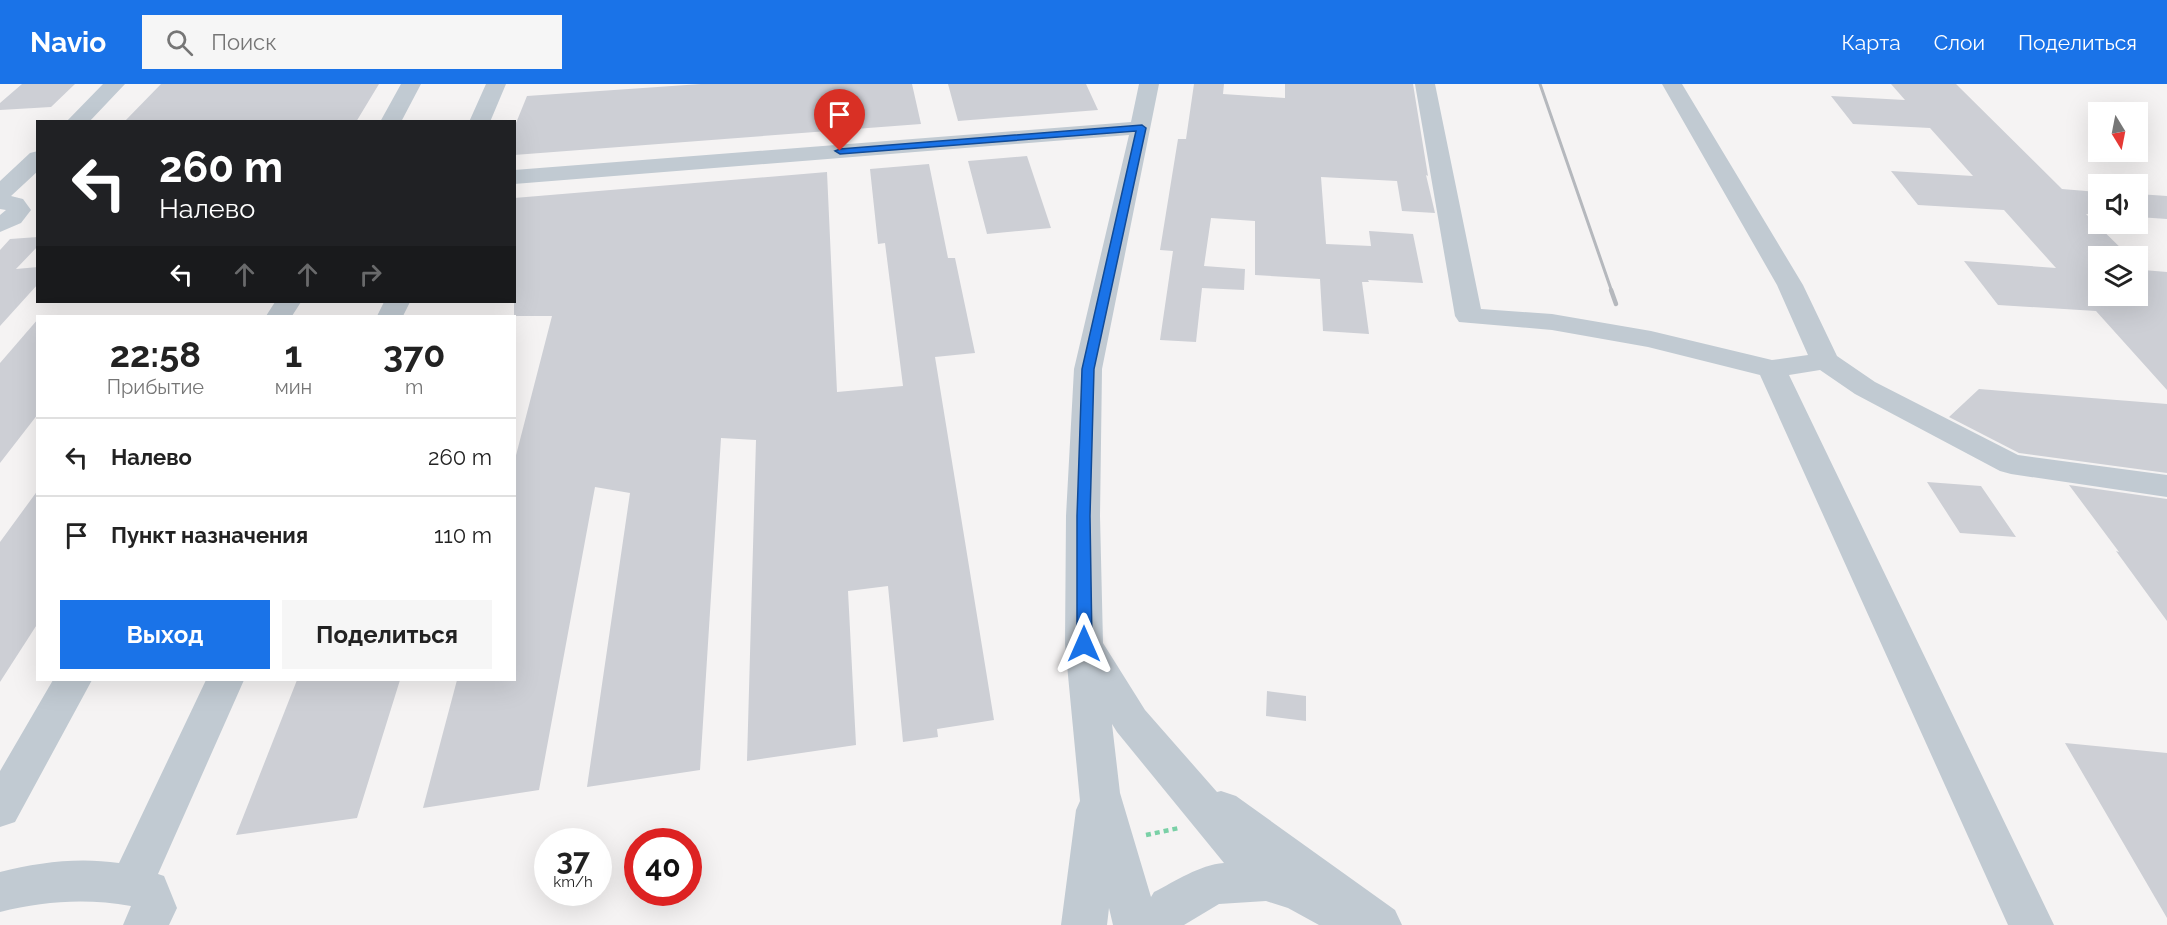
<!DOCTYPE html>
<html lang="ru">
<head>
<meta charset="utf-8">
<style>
  :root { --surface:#fff; --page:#f6f6f6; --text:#222; --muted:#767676; --line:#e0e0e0; --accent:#1a73e8 }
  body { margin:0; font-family:Raleway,sans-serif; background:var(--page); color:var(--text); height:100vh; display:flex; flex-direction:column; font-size:22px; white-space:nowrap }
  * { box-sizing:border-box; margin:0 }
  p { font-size:20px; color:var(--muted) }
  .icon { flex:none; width:33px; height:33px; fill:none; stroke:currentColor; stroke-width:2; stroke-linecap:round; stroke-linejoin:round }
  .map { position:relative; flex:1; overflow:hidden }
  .sheet { position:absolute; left:36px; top:231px; width:480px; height:366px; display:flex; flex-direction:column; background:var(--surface); border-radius:0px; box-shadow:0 6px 24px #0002 }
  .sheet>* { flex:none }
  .guide { position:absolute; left:36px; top:36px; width:480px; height:183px; border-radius:0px; box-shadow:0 6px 24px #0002; background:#202124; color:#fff; overflow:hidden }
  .needle { width:39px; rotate:170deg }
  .controls { position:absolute; left:2088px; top:18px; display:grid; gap:12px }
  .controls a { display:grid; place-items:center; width:60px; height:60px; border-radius:0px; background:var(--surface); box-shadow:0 6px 24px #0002; font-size:30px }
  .speed { position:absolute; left:534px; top:744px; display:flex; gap:12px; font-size:30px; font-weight:700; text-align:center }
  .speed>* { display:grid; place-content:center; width:78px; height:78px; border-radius:50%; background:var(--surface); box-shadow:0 6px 24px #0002; line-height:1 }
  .speed small { font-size:15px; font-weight:400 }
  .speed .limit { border:9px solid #d22; background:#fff; color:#111 }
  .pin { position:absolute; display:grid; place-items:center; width:51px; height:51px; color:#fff; margin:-62px -26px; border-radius:50% 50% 50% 0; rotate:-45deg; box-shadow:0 0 6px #0007 }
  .pin .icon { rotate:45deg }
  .me { position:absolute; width:66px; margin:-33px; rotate:0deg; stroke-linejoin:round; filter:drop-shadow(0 0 4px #0008) }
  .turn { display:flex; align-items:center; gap:21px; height:126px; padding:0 24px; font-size:27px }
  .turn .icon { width:78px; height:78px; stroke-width:2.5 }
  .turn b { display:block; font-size:42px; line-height:51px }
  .lanes { display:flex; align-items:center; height:57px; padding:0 24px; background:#0003; justify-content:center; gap:30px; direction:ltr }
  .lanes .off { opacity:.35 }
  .eta { display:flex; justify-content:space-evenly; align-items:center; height:102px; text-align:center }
  .eta b { font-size:36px; font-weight:700; line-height:42px }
  .action { display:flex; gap:12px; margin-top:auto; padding:12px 24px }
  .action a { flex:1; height:69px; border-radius:0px; background:var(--accent); color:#fff; font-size:24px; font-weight:700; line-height:69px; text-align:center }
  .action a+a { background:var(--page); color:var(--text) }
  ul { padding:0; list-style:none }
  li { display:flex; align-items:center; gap:18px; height:78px; padding:0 24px; border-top:2px solid var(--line) }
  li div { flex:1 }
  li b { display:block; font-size:22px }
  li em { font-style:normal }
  header { display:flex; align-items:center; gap:36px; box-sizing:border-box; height:84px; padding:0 30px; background:var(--accent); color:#fff }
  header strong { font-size:28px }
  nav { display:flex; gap:33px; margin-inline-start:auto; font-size:21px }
  .search { width:420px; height:54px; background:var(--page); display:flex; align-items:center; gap:15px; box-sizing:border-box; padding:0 21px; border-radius:0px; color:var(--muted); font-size:22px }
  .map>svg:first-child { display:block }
  .building { fill:#cdcfd5 }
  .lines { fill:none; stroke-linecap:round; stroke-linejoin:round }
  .path { stroke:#7ad0a6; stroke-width:4.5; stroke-dasharray:5 4; stroke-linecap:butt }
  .minor { fill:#c1cad2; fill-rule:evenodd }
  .rail-far1 { stroke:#b5b8bd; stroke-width:3 }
  .rail { stroke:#b5b8bd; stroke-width:4.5 }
  .route { fill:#1a73e8; stroke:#114b97; stroke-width:1.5 }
</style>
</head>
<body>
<header>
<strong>Navio</strong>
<div class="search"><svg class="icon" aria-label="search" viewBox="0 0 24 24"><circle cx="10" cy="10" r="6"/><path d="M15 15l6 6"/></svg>Поиск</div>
<nav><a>Карта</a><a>Слои</a><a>Поделиться</a></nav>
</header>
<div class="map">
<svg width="2167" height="841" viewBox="0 0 2167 841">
  <rect width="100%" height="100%" fill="#f5f3f3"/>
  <!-- building -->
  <path class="building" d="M 22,0 L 75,0 L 51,23 L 0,26 L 0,19 Z
    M 161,0 L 379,0 L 356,38 L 124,38 Z
    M 701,0 L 912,0 L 921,40 L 514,71 L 514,44 L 527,12 Z
    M 948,0 L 1086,0 L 1098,26 L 958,37 Z
    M 1194,0 L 1224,0 L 1223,10 L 1285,14 L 1285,0 L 1413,0 L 1428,92 L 1426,91 L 1435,129 L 1402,127 L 1397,97 L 1321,93 L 1326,160 L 1371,162 L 1369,147 L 1413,150 L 1423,199 L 1368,196 L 1369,198 L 1362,198 L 1369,250 L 1323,247 L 1320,195 L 1255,191 L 1255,137 L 1211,134 L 1204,182 L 1245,185 L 1244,206 L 1202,204 L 1196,258 L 1160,256 L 1173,167 L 1160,166 L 1178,55 L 1186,55 Z
    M 1891,0 L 1956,0 L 2062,105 L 2098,108 L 2098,131 L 2086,130 L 2129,172 L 2098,172 L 2098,212 L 2138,212 L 2138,181 L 2143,186 L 2167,188 L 2167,306 L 2096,227 L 1998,221 L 1964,177 L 2056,184 L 2004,126 L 1918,121 L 1891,87 L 1973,92 L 1930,44 L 1853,40 L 1831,12 L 1905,16 Z
    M 1027,72 L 1051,144 L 987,150 L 968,77 Z
    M 929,80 L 948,174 L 955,174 L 975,269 L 935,273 L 994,636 L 937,645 L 938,653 L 903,658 L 888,502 L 848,507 L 856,661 L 747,677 L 756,356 L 721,354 L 700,686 L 587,703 L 630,409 L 595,403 L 539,706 L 423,724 L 457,596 L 514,596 L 514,379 L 552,232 L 514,232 L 514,114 L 827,88 L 837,308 L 903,302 L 885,159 L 878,160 L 870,85 Z
    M 2138,110 L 2167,112 L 2167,135 L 2138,133 Z
    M 38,153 L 38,162 L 16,185 L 38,183 L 38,200 L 0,242 L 0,166 L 10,155 Z
    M 38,235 L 38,330 L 0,379 L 0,279 Z
    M 1979,305 L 2167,320 L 2167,389 L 2019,369 L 1949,333 Z
    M 1927,398 L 1981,402 L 2016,453 L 1960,449 Z
    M 2069,401 L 2167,415 L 2167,537 L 2116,467 L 2119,468 Z
    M 38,406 L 38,539 L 0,598 L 0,458 Z
    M 297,596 L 400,596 L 357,734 L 236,751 Z
    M 1267,607 L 1306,612 L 1306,637 L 1266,632 Z
    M 2065,659 L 2167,669 L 2167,834 Z"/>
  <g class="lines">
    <!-- path -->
    <path class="path" d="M 1146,751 L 1179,744"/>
    <!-- minor -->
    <path class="minor" d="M 103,0 L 125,0 L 89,38 L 66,38 Z
      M 401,0 L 421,0 L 401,38 L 380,38 Z
      M 486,0 L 506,0 L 490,38 L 469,38 Z
      M 1139,0 L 1159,0 L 1102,285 L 1100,432 L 1103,559 L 1145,626 L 1217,708 L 1221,707 L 1236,712 L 1395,826 L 1402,841 L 1319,841 L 1288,824 L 1266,817 L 1219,820 L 1184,841 L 1113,841 L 1109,824 L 1107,841 L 1061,841 L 1076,726 L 1080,717 L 1065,560 L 1066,432 L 1074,285 L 1129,51 L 514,100 L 514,86 L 1131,38 ZM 1112,640 L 1117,648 L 1224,779 C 1199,781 1176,797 1154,808 L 1151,813 L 1120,709 Z
      M 1415,0 L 1435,0 L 1481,225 L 1552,230 L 1651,247 L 1772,276 L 1808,271 L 1777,201 L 1662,0 L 1682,0 L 1803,201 L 1837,272 L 1875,298 L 2018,371 L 2167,391 L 2167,413 L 2011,390 L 2000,387 L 1855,310 L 1820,286 L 1789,291 L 2054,841 L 2008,841 L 1760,291 L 1648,263 L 1552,246 L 1459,238 L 1455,232 Z
      M 38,67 L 38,87 L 11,112 L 23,115 L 31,126 L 21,139 L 0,148 L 0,131 L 6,126 L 0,125 L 0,97 L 30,69 Z
      M 275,218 L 301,218 L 292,232 L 266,232 Z
      M 384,218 L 410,218 L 403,232 L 377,232 Z
      M 53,596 L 92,596 L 15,738 L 0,743 L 0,687 Z
      M 206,596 L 244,596 L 158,790 L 164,792 L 177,824 L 169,841 L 123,841 L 131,822 C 86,814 44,817 0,828 L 0,788 C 39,778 79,773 119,779 Z"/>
    <!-- rail-far1 -->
    <path class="rail-far1" d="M 1540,0 L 1612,208"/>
    <!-- rail -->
    <path class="rail" d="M 1611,206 L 1616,220"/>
  </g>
  <!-- route -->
  <path class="route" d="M 1142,41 L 1146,44 L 1094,285 L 1090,432 L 1092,560 L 1090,565 L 1079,565 L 1077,560 L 1077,432 L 1082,285 L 1136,47 L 840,70 L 835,67 L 840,65 Z"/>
</svg>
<div class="controls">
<a><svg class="needle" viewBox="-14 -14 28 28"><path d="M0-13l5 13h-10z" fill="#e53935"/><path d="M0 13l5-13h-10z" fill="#767676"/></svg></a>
<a><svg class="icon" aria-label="sound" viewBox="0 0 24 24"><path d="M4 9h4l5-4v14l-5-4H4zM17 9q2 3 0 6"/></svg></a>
<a><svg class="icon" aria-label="layers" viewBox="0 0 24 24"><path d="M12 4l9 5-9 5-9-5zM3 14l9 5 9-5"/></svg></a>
</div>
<div class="speed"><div>37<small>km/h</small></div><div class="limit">40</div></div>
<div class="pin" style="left:840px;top:67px;background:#d93025"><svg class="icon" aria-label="arrive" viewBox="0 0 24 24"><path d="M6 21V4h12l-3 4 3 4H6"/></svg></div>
<svg class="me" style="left:1084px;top:560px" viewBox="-20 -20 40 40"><path d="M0-17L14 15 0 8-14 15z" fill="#1a73e8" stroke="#fff" stroke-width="4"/></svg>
<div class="guide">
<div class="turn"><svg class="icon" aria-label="left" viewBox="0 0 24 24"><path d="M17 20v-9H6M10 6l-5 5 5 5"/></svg><div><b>260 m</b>Налево</div></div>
<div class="lanes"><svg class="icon" aria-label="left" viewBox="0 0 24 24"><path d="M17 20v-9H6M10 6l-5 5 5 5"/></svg><svg class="icon off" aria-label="ahead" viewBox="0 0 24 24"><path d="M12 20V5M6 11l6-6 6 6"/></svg><svg class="icon off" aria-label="ahead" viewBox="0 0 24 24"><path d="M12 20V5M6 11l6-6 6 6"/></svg><svg class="icon off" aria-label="right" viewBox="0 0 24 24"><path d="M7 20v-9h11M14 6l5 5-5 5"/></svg></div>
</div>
<section class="sheet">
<div class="eta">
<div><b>22:58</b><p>Прибытие</p></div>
<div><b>1</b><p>мин</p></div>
<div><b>370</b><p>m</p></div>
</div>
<ul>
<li><svg class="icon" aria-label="left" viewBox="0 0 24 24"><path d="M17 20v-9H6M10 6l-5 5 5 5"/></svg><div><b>Налево</b></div><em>260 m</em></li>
<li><svg class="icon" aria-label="arrive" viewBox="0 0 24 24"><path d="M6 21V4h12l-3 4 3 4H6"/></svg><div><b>Пункт назначения</b></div><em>110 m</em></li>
</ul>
<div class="action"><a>Выход</a><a>Поделиться</a></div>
</section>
</div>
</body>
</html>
